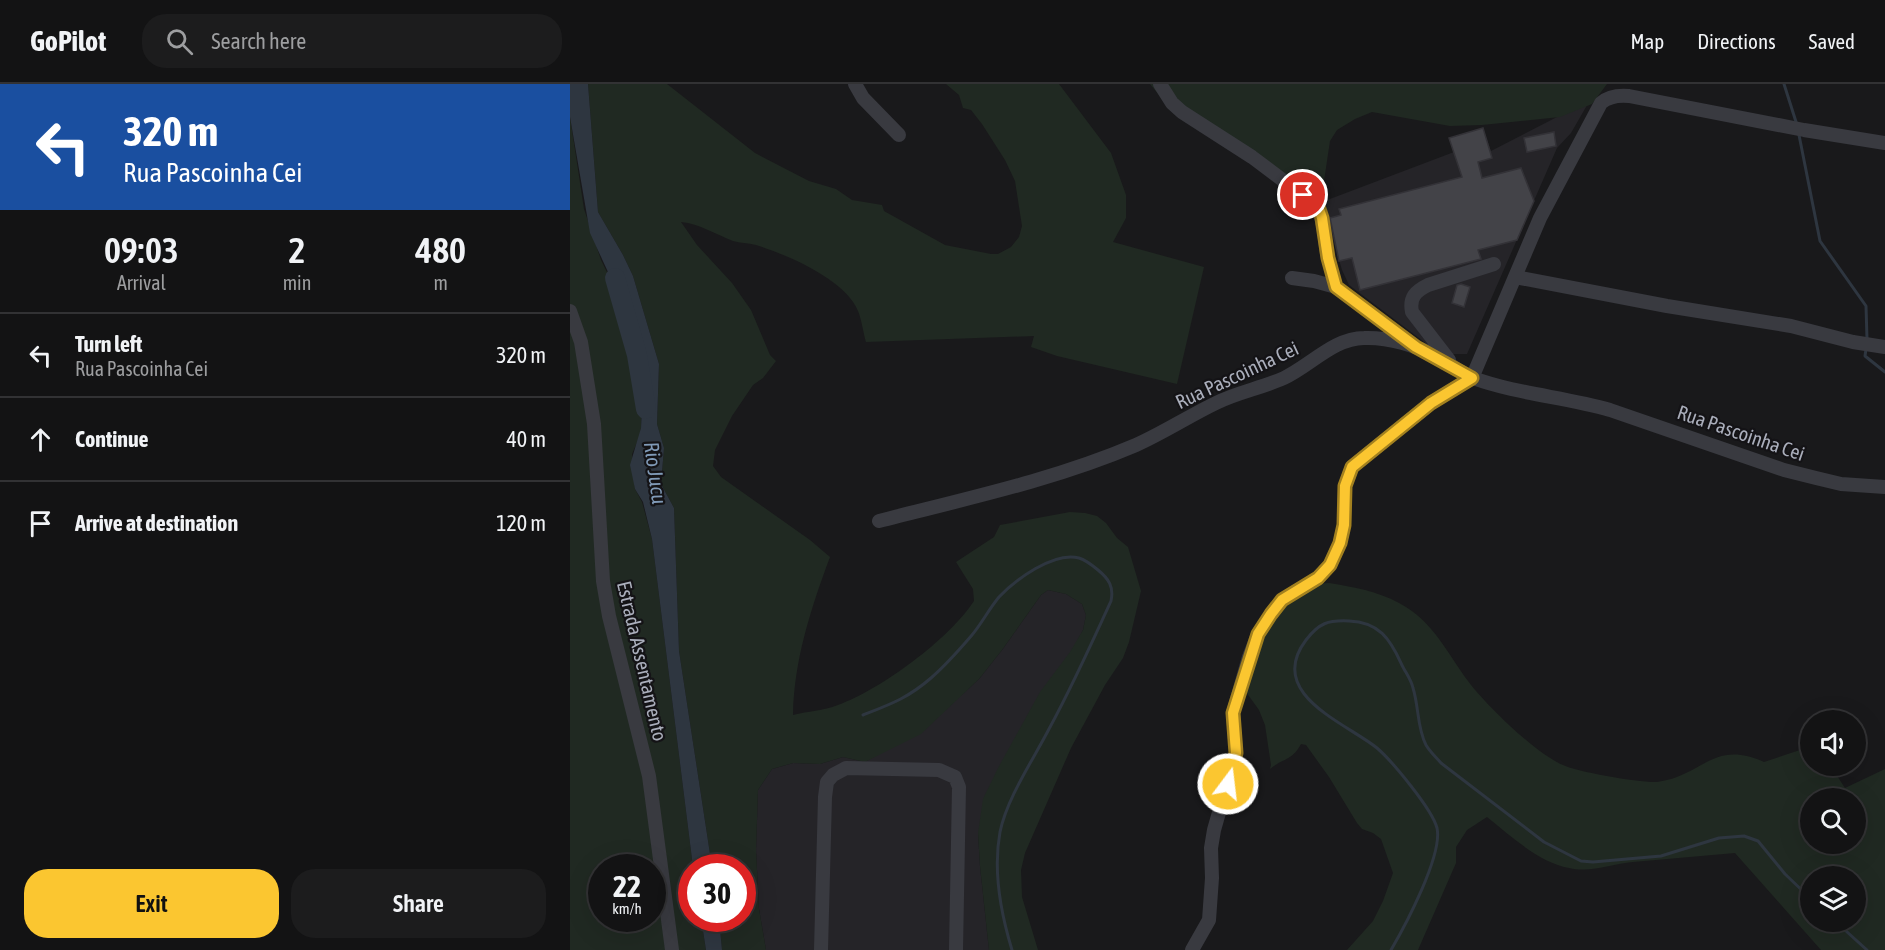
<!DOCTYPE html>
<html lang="en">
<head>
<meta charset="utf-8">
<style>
  :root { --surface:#131314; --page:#1c1c1d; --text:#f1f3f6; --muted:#9d9ea0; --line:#323234; --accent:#fbc630 }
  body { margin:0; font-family:"Asap Condensed",sans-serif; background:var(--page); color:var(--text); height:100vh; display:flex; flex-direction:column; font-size:22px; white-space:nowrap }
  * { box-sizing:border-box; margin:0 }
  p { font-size:20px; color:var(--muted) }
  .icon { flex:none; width:33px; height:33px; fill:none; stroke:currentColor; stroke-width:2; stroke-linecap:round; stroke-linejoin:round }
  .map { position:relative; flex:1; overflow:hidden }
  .details { display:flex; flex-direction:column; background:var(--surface); width:570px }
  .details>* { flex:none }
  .hud { background:#1a4fa0; color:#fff; overflow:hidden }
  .fabs { position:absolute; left:1230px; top:626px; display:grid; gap:12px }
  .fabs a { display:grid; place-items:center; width:66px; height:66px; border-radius:50%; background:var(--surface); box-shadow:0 6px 24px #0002,0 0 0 2px var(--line); font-size:30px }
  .speed { position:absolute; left:18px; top:770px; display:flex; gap:12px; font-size:30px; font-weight:700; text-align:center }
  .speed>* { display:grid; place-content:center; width:78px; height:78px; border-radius:50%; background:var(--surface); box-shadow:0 6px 24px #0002,0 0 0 2px var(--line); line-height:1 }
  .speed small { font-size:15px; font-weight:400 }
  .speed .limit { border:9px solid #d22; background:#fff; color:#111 }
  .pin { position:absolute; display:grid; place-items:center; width:51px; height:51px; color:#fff; margin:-26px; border:3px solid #fff; border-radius:50%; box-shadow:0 2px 6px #0007 }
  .me { position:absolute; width:66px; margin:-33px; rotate:15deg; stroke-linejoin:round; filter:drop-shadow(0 0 4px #0008) }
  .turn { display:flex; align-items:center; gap:21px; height:126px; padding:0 24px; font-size:27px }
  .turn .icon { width:78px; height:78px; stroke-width:2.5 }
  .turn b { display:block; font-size:42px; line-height:51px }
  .eta { display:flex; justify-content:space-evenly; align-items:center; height:102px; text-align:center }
  .eta b { font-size:36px; font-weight:600; line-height:42px }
  .action { display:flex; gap:12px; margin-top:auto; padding:12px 24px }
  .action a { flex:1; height:69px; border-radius:24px; background:var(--accent); color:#111; font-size:24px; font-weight:600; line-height:69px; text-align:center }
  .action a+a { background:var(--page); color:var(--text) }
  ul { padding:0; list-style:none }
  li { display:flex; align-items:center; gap:18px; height:84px; padding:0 24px; border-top:2px solid var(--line) }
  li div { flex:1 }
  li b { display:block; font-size:22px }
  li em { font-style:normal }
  header { display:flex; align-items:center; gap:36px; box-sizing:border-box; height:84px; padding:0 30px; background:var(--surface); border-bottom:2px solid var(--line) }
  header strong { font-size:28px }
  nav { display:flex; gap:33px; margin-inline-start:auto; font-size:21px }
  .search { width:420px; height:54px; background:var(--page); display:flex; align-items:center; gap:15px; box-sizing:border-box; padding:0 21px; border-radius:24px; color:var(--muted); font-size:22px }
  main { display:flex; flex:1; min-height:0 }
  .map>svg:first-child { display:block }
  .built { fill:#252428 }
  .green { fill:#202922; fill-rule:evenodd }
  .water { fill:#2e3640 }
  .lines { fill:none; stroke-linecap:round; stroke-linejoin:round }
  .stream { stroke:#2e3640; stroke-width:3 }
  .river { stroke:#2e3640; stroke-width:20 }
  .building { fill:#434348; stroke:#333237; stroke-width:1.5 }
  .minor { stroke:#393a40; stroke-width:14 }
  .route-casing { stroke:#a3811f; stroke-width:15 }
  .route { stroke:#fbc630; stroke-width:10 }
  .labels { text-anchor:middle; stroke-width:4.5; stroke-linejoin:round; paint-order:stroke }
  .street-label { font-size:20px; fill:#aaaebb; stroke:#141316 }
  .water-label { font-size:21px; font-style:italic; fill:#809ab7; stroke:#141316 }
</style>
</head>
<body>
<header>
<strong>GoPilot</strong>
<div class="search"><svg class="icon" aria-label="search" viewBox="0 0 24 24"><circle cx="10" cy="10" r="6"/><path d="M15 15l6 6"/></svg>Search here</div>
<nav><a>Map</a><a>Directions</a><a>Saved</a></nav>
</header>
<main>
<section class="details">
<div class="hud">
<div class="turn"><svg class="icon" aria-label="left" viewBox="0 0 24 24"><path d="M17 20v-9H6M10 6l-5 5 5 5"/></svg><div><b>320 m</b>Rua Pascoinha Cei</div></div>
</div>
<div class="eta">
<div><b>09:03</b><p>Arrival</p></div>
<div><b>2</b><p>min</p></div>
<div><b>480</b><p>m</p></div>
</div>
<ul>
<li><svg class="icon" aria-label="left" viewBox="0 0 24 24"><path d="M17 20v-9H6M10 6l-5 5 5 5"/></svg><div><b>Turn left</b><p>Rua Pascoinha Cei</p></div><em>320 m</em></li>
<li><svg class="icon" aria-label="ahead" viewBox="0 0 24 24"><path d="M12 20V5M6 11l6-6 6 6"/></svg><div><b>Continue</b></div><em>40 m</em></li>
<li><svg class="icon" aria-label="arrive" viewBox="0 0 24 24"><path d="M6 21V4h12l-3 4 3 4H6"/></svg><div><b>Arrive at destination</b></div><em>120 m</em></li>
</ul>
<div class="action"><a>Exit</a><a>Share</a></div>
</section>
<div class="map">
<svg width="1315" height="866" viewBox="0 0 1315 866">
  <rect width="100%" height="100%" fill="#19191b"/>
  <!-- built -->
  <path class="built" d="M 1020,16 L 1001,49 L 987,64 L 897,270 L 870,270 L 779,201 L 772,186 L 752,118 L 884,68 L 879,54 L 913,44 L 921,67 Z
    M 478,506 L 496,510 L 512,520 L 516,531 L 513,546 L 408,749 L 410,782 L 419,866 L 196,866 L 189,825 L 186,766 L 188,706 L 202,685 L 223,679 L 250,680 L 273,673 L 295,678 L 365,635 L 409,595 L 432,566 L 471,511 Z"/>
  <!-- green -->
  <path class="green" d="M 18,0 L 97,0 L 185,69 L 239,97 L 266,105 L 282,116 L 312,121 L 314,127 L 375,161 L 421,170 L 428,170 L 441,163 L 449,153 L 452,142 L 445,97 L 435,76 L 412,40 L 401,26 L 393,24 L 389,11 L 376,0 L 489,0 L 541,69 L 556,111 L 556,134 L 543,158 L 634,183 L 607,300 L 487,272 L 461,263 L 464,252 L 296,258 C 293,248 292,237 288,227 C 276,196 216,170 186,161 C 178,159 170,159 163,157 C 145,150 130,140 111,138 L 127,161 L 162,199 L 181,226 L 200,271 L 206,277 L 193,294 L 183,301 L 162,332 L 145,366 L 143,382 L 151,393 L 240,456 L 260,473 C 241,524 224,576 223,631 C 238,627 253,627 268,621 C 312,605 379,555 404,517 L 403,505 L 386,478 L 424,453 L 430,441 L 500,428 L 515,429 L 527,432 L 536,439 L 547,454 L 558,463 L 571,507 L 559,558 L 553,574 L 535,601 L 501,664 L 455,769 L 451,786 L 452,813 L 468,866 L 419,866 L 410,782 L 408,749 L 413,715 L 428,684 L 470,608 L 500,568 L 513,546 L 516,531 L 512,520 L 496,510 L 478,506 L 471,511 L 432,566 L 409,595 L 351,650 L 295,678 L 273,673 L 250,680 L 223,679 L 202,685 L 188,706 L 186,766 L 189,825 L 196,866 L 152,866 L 149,834 L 172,834 L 172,783 L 142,783 L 109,567 L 104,424 L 91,400 L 94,364 L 87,340 L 89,280 L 63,192 L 53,171 L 28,128 Z
    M 580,0 L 1037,0 L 1022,20 L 990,33 L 912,41 L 880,42 L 802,28 L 785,35 L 767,46 L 760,57 L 754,97 L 743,127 L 729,111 L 602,27 Z
    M 0,33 L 14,125 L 31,176 L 56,227 L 69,260 L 74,281 L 71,344 L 69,354 L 62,370 L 65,405 L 72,418 L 82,455 L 123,783 L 122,783 L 122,834 L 131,834 L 136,866 L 0,866 ZM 32,783 L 82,783 L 82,834 L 32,834 Z
    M 759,499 C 784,503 807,507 829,519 C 863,537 876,567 898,597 C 914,619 967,671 993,681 C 1007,688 1071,699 1087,698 C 1133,692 1143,655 1194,678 L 1233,665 L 1240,665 L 1240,681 L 1260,681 L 1275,704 L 1315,685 L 1315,866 L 1251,866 L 1165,769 C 1131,772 1097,775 1063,778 C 1042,780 1021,789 999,784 C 968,778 941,752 917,733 L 897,746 L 886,763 L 886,779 L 848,866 L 777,866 L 803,837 L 813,817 L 823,789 L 811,755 L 803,749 L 792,745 L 787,739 L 759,693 L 736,661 L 731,660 C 722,677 713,674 700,685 L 701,681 L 695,641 L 689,626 L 676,608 L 682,574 L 724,501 ZM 1240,714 L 1286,714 L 1286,759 L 1240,759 ZM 1240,792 L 1286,792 L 1286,837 L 1240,837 Z"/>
  <!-- water -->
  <path class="water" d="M 0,0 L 18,0 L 28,128 L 53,171 L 63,192 L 89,280 L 87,340 L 94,364 L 91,400 L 104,424 L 109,567 L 142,783 L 123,783 L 82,455 L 73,418 L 65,405 L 60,381 L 71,344 L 74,281 L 69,260 L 56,227 L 20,149 L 0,33 Z
    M 131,834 L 149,834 L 152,866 L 136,866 Z"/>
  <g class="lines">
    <!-- stream -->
    <path class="stream" d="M 1214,0 L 1227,41
      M 1229,51 L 1250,157 L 1296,222 L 1297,255
      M 1296,265 L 1295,272 L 1315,288
      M 293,631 C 321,620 338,614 361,594 C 376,581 390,565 402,551 C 412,539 419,525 429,513 C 445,496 484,467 509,474 C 516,476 522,481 528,486 C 539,495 544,503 541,517 C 521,561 502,603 479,645 C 463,676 437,714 430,748 C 423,786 431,830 442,866
      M 1265,837 L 1297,866
      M 821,866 C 835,842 873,771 867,744 C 862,725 822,677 807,664 C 776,639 695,610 736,556 C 749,539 758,536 779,537 C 809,538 820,555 831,579 C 835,588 841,595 843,604 C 849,623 847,644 856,661 C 860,668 866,673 871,679 L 974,758 L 1011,777 L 1023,778 L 1091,772 L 1149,754 L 1174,752 L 1188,757 L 1215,790 L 1240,814"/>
    <!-- river -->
    <path class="river" d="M 45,194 L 67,271 L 76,325"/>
  </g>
  <!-- building -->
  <path class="building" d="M 913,44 L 922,74 L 908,78 L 912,94 L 951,84 L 964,117 L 947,156 L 908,166 L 911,175 L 790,206 L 782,174 L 769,177 L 760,134 L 771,131 L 769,125 L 892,93 L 879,54 Z
    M 984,48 L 986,62 L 957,68 L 954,54 Z
    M 891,200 L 900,203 L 894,223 L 882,219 L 887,201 Z"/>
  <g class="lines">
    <!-- minor -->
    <path class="minor" d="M 285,0 L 293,14 L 329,51
      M 590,0 L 602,19 L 612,28 L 682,73 L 743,119 C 755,133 754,153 757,170 C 760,181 763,192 766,203
      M 945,193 L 1097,222 L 1221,242 L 1283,258 L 1315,263
      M 722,194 L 744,197 L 766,203 L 841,259
      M 0,227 L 11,258 L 24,340 L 33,497 L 39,532 L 79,692 L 102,866
      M 879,276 L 842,228 C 839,213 846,207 858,201 L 924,180
      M 309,437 C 395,415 484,396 566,361 C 593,349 619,332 646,319 C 668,308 692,304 714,294 C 740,282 764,254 794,254 C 819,253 847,262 868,273 C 880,280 891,289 903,294 C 947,310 995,313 1040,326 L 1214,386 L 1246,394 L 1271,400 L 1315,403
      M 251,866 L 255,713 L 257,698 L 263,691 L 276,684 L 369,686 L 385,693 L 389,703 L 386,866
      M 622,866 L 639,836 L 642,794 L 641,764 L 644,746 L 666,669 L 663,629 L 679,573 L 688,550 L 701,530 L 712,516 L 748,494 L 760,481 L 770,459 L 774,441 L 775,402 L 782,383 L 861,319 L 902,294 L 970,134 L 1031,19 C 1039,12 1048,11 1059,12 L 1234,46 L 1315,59"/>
  </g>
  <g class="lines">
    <defs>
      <path id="route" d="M 658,700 L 666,669 L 663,629 L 688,550 L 701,530 L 712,516 L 748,494 L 760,481 L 770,459 L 774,441 L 775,402 L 782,383 L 861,319 L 902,294 L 846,263 L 766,203 L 758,174 L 752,134 L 749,125 L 733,111"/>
    </defs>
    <!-- route casing -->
    <use href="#route" class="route-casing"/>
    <!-- route -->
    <use href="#route" class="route"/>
  </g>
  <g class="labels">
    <!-- street labels -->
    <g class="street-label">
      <text transform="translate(667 291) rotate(-25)" y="7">Rua Pascoinha Cei</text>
      <text transform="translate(1171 349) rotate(19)" y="7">Rua Pascoinha Cei</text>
      <text transform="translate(72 577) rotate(77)" y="7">Estrada Assentamento</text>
    </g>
    <!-- water labels -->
    <g class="water-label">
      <text transform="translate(85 389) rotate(82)" y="7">Rio Jucu</text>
    </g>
  </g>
</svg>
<div class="fabs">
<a><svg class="icon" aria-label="sound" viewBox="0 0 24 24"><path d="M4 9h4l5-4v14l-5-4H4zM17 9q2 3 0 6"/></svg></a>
<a><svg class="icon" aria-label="search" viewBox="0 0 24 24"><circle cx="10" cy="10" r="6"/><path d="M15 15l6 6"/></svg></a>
<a><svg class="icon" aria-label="layers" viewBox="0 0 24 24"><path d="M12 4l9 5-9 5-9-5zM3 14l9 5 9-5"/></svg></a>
</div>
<div class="speed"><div>22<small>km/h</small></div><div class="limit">30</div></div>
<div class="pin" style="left:733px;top:111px;background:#d93025"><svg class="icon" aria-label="arrive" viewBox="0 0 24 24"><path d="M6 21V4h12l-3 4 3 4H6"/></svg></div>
<svg class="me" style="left:658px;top:700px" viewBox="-20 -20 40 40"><circle r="17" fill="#fbc630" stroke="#fff" stroke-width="3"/><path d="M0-11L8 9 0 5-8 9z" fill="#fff"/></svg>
</div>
</main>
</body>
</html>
